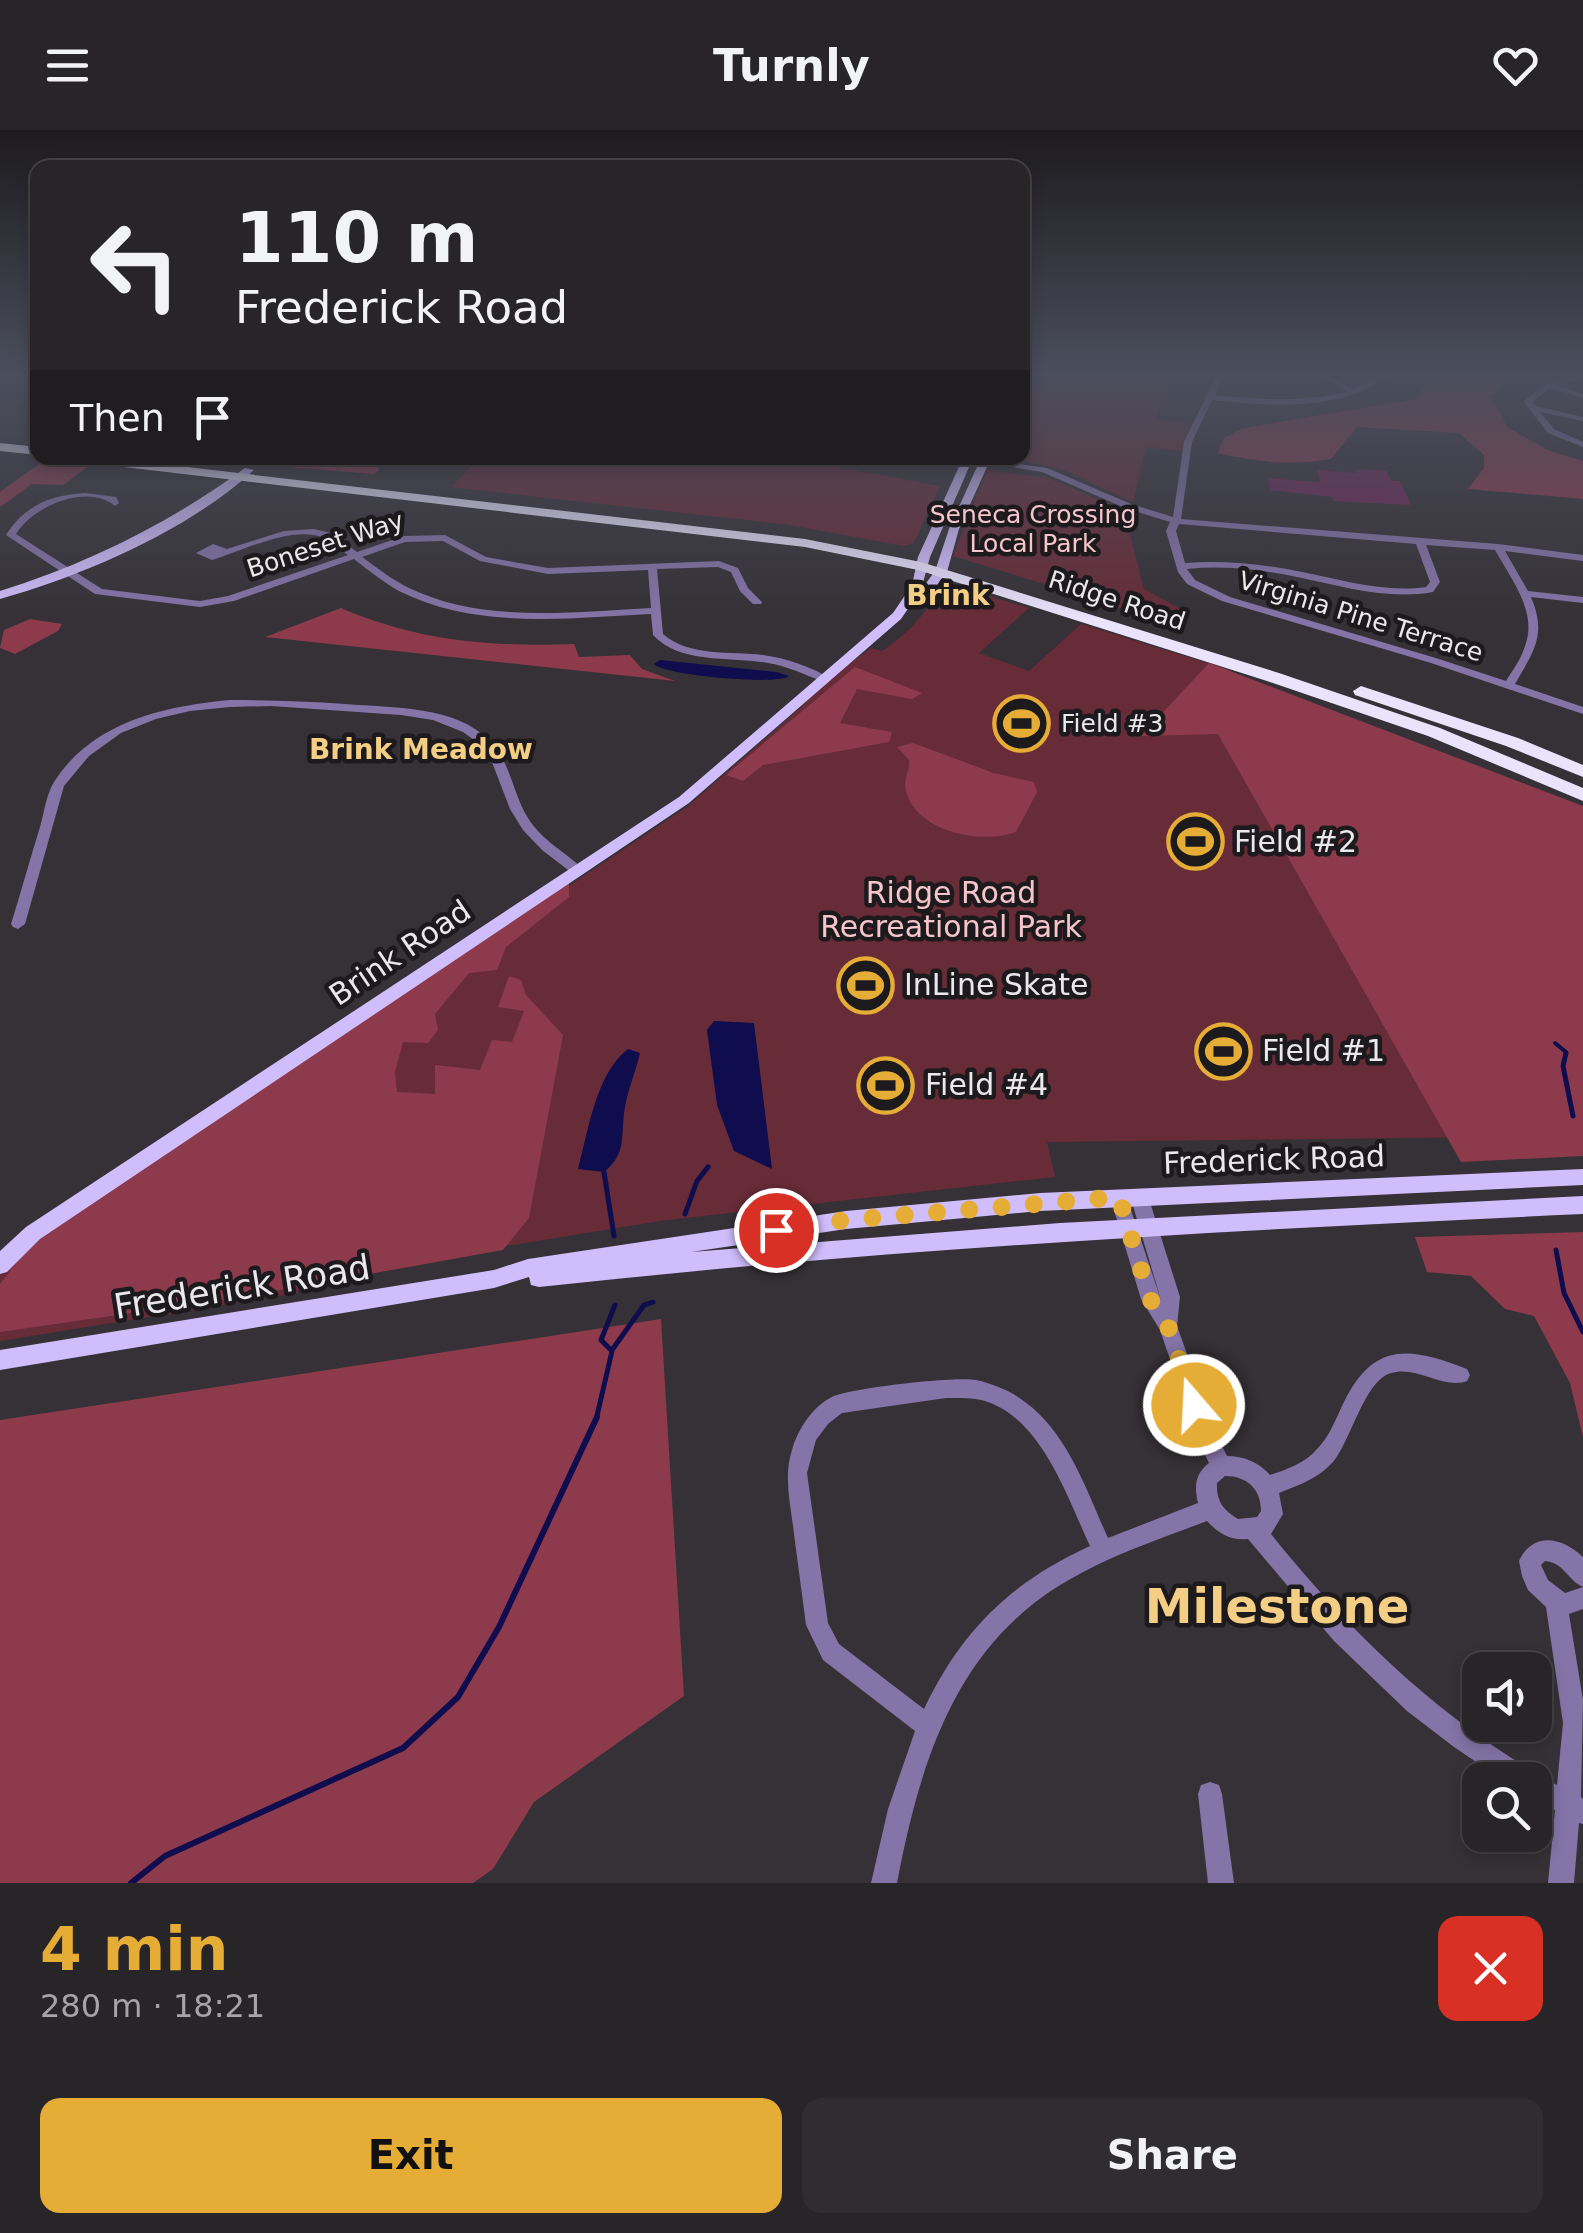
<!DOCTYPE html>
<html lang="en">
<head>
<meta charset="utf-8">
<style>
  :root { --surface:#282528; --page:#302d30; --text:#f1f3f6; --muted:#a5a5a8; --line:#444245; --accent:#e6ad36 }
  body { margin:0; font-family:"DejaVu Sans",sans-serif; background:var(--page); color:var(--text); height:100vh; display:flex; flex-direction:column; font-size:38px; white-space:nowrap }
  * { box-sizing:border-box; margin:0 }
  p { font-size:32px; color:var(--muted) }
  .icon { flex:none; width:55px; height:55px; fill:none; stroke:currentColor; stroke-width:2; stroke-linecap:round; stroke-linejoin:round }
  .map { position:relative; height:1753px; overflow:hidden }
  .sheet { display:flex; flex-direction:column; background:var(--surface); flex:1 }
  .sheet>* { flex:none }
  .hud { position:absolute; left:30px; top:30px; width:1000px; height:305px; border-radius:20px; box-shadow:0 5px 15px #0003,0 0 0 2px var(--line); background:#282528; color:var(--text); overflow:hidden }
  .controls { position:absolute; left:1462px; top:1522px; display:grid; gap:20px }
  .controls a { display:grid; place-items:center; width:90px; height:90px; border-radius:20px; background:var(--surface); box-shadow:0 5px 15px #0003,0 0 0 2px var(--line); font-size:50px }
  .pin { position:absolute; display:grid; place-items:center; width:85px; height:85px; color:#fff; margin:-42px; border:5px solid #fff; border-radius:50%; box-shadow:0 2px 10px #0007 }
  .me { position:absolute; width:110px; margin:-55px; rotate:341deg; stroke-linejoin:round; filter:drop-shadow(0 0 8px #0008) }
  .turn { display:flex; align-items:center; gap:35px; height:210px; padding:0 40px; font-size:45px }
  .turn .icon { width:130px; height:130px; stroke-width:2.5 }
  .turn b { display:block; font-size:70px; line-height:85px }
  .then { display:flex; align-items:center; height:95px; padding:0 40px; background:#0003; gap:20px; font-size:38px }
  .round { display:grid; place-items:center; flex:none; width:105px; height:105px; border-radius:20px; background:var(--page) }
  .headline { display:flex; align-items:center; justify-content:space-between; height:170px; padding:0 40px }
  h1 { font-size:60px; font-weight:700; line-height:75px; color:var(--accent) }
  .action { display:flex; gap:20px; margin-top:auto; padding:20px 40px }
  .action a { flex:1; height:115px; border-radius:20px; background:var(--accent); color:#111; font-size:40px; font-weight:700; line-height:115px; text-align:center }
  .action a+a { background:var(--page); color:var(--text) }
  header { display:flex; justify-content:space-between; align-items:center; height:130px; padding:0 40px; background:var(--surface); font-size:45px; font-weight:700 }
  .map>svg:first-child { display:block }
  .green { fill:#672c38 }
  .forest { fill:#8d3b4c }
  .water { fill:#0f0d4d }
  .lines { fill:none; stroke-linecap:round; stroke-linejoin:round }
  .stream-far2 { stroke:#0f0d4d; stroke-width:4 }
  .stream-far1 { stroke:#0f0d4d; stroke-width:5 }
  .stream { stroke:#0f0d4d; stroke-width:6 }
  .building { fill:#6e2853 }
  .minor { fill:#8474a7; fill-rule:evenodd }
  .major { fill:#d0befc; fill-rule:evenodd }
  .highway { fill:#e9e3fc; fill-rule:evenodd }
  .route { stroke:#e6ad36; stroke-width:18; stroke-dasharray:0 32.4 }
  .labels { text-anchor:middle; stroke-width:9; stroke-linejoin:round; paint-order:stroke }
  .far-park-label { font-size:25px; fill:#f6c5cc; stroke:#1c1a1c }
  .far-street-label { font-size:25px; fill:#eae8ea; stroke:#1c1a1c }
  .far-poi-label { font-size:25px; fill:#eae8ea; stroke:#1c1a1c; text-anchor:start }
  .far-neighbourhood-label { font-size:28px; font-weight:bold; fill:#f5ce86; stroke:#1c1a1c }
  .poi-label { font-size:30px; fill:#eae8ea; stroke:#1c1a1c; text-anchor:start }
  .park-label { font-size:30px; fill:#f6c5cc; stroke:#1c1a1c }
  .street-label { font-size:30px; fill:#eae8ea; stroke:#1c1a1c }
  .near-street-label { font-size:35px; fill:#eae8ea; stroke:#1c1a1c }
  .near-district-label { font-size:48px; font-weight:bold; fill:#f5ce86; stroke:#1c1a1c }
</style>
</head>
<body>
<header><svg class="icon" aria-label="menu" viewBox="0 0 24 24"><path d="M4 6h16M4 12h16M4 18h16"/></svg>Turnly<svg class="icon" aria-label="heart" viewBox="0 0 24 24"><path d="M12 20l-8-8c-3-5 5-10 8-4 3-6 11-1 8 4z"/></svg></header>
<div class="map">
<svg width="1583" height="1753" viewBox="0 0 1583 1753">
  <rect width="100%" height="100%" fill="#353136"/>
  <!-- green -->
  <path class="green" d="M 1028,244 L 1177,244 L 1154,289 L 1195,294 L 1182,321 L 1146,317 L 1133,372 L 1061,339 L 1007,328 L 1022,328 L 1023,250 Z
    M 479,328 L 790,328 L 940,356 L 914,413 L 903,416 L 790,395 L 451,357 Z
    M 987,340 L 1048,348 L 1136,386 L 1130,405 L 1144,459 L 1190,484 L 1177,495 L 953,426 Z
    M 966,459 L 1029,478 L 979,523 L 1029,541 L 1081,494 L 1230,540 L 1583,1006 L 1047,1012 L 1055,1047 L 667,1090 L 301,1149 L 298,1163 L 0,1211 L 0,1136 L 687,677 L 807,572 L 800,570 L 871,518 L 882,521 C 905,505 924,488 936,462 Z"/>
  <!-- forest -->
  <path class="forest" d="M 1435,244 L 1516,244 L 1491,266 L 1507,297 L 1548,320 L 1583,331 L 1583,369 L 1468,359 L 1484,338 L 1484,325 L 1459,303 L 1357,297 L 1331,329 C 1292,336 1257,332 1218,323 L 1224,308 L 1244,298 L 1415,269 Z
    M 270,328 L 389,328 L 375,335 L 380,340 L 374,344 L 252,334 Z
    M 46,329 L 89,336 L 63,355 L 32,354 L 0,377 L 0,362 Z
    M 341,478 C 418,511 490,517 574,514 L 579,527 L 630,525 L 642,539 L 675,551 L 265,507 Z
    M 30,489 L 62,494 L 58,501 L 15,524 L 0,518 L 4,500 Z
    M 1209,533 L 1583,676 L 1583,1026 L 1461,1032 L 1218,604 L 1141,606 Z
    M 855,537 L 922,563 L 912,569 L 857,559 L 840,593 L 892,602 L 889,612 L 763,635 L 743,651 L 726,645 Z
    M 913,613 L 994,643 L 1034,652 L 1037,662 L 1016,702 C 982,715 916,702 906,661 C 903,649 910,641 909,630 L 897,617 Z
    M 569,752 L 569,767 L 506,817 L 497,840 L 469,843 L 435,884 L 438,900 L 428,913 L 403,912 L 395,942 L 397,962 L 435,964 L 435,935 L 480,940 L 492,910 L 512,912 L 524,881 L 498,877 L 509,846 L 521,850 L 526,865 L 563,905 L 529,1088 L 503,1120 L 242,1167 L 0,1202 L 0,1154 L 23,1124 L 59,1092 Z
    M 1583,1102 L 1583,1307 L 1570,1253 L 1534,1186 L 1505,1179 L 1471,1146 L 1427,1142 L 1415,1107 Z
    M 661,1189 L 684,1566 L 534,1672 L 493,1739 L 473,1753 L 0,1753 L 0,1290 Z"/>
  <!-- water -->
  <path class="water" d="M 660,530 L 777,542 L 789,546 C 777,556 663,545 654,534 Z
    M 714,891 L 754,893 L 772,1039 L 734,1021 L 717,975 L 707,900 Z
    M 628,919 L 640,923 C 636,941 628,959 625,977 C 620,1004 628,1023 604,1042 L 578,1039 C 588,1002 596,943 628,919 Z"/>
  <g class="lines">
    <!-- stream-far2 -->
    <path class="stream-far2" d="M 1555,913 L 1566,922 L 1565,926"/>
    <!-- stream-far1 -->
    <path class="stream-far1" d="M 1566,923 L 1563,936 L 1573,986
      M 604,1042 L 614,1106
      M 685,1084 L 697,1051 L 708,1037
      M 1556,1120 L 1564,1163 L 1583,1202
      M 612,1220 L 644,1175 L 653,1172
      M 596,1290 L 612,1221 L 601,1210 L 615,1175"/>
    <!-- stream -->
    <path class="stream" d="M 131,1753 L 165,1726 L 403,1618 L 458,1567 L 499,1497 L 597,1287"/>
  </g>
  <!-- building -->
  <path class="building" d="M 1355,339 L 1387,341 L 1391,351 L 1400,351 L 1411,375 L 1334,371 L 1333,367 L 1270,360 L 1268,348 L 1320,352 L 1317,340 L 1356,343 Z"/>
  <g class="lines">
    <!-- minor -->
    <path class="minor" d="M 1217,244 L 1225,244 L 1215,265 C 1259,270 1303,272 1347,262 L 1318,244 L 1327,244 L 1353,259 L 1382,244 L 1390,244 C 1342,283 1270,276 1212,270 L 1192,312 L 1181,389 L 1498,414 L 1583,425 L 1583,431 L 1505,421 L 1528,461 L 1583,467 L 1583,473 L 1531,467 C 1547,505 1534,521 1515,554 L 1583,577 L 1583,584 L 1431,533 L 1222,471 L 1187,454 L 1178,442 L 1166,401 L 1170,392 L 1125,378 L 1042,342 L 963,329 L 974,328 L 1047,338 L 1131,374 L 1173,387 L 1184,312 ZM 1179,394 L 1416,414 L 1430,452 L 1426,457 C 1385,463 1342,450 1302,442 C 1263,434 1225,430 1185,433 L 1176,401 ZM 1426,415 L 1495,420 C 1511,449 1538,482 1525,516 C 1521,529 1513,540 1506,551 L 1439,529 L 1230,467 L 1195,450 L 1187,439 C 1226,435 1264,440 1302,448 C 1344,457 1390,470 1433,462 L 1440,452 Z
      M 1583,244 L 1583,248 L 1556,255 L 1583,264 L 1583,268 L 1550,258 L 1532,272 L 1536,276 L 1583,287 L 1583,291 L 1540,282 L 1554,299 L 1583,312 L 1583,317 L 1548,303 L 1524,272 C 1540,254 1560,248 1583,244 Z
      M 85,363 L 116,367 L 119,373 L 115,376 C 87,353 33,376 16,404 L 102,459 L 200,471 L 228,466 L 348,425 C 340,419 331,410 322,407 C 290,396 242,421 212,430 L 196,423 L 213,414 L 227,419 L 284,401 L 314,399 L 331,403 L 357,422 L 404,406 L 445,405 L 486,427 L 548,438 L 719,431 L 738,438 L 748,458 L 762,472 L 761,474 L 753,474 L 740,461 L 731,442 L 718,437 L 657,439 L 663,504 C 689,527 731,521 763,525 C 786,528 812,537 831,549 L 829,551 L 821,551 C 804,544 786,536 768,533 C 730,526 681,535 653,505 L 651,484 C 568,488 476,500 399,461 C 383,452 368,440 354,429 L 234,471 L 200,477 L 95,464 L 6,405 C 25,375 51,365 85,363 ZM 443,411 L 480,431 L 548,444 L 648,440 L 651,478 C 570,482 482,494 407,457 C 391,449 376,437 362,427 L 405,412 Z
      M 230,570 C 269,570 307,571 345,574 C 393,578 456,575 491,612 C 511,634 513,664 528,688 C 542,711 566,722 584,740 L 577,744 L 572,743 L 542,720 L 523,700 L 510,679 L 490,627 L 477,612 L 463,602 L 433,590 L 401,585 L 271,576 L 230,577 L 190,581 L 156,589 L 121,603 L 89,626 L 64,656 L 25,794 L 18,799 L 13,797 L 11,794 C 21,762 30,729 40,697 C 44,683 46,665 54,652 C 92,592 164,576 230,570 Z
      M 1139,1059 L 1145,1061 L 1148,1066 L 1180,1167 L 1177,1196 L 1215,1302 L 1227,1326 C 1243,1326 1259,1332 1270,1345 C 1288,1339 1305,1333 1317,1319 C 1330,1306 1336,1288 1344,1272 C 1374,1211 1410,1217 1467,1239 L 1470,1245 L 1467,1251 C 1444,1260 1417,1235 1391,1243 C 1364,1251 1351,1311 1333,1332 C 1319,1348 1299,1355 1279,1363 L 1283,1384 L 1271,1404 C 1351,1504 1445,1594 1557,1655 L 1563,1593 L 1546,1477 L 1528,1460 L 1522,1446 L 1519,1431 C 1533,1401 1562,1407 1583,1427 L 1583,1457 C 1567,1450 1565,1433 1545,1431 L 1541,1435 L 1548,1450 L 1565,1463 L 1583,1457 L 1583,1479 L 1569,1484 L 1583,1570 L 1581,1667 L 1583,1669 L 1583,1694 L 1579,1693 L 1574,1753 L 1548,1753 L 1555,1680 L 1535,1669 L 1535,1650 L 1503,1650 L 1454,1617 L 1407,1581 L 1334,1511 L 1248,1409 C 1231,1411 1219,1404 1207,1391 C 1160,1409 1111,1425 1067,1451 C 955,1516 920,1633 897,1753 L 871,1753 L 888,1679 L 915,1601 L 823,1530 L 806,1495 C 802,1465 798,1434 794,1404 C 791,1376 783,1347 792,1320 C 798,1299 812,1277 832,1267 C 849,1258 957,1246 976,1250 C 994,1254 1011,1261 1025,1272 C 1068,1303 1087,1362 1108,1408 L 1198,1373 C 1194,1356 1195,1344 1209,1333 L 1196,1306 L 1160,1200 L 1141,1169 L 1110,1067 L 1113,1062 L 1119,1060 L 1125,1062 L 1161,1170 L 1130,1066 L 1133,1061 ZM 946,1268 C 963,1268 978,1267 993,1274 C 1044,1296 1068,1369 1090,1416 C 1011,1452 961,1501 924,1579 L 839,1514 L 828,1493 L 807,1343 L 816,1310 L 828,1294 L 842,1283 ZM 1225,1346 C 1247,1346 1261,1359 1261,1381 L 1257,1387 L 1238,1389 C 1223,1380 1216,1371 1217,1353 Z
      M 1210,1652 L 1219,1655 L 1222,1664 L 1234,1753 L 1208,1753 L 1198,1664 L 1201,1655 Z"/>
    <!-- major -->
    <path class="major" d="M 963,328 L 973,328 L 930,427 L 921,460 L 935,441 L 949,399 L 981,328 L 991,328 L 959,399 L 947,442 L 921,475 L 912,473 L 901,489 L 689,673 L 40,1109 L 7,1142 L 0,1144 L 0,1121 L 26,1097 L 679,667 L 893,483 L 912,455 L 918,427 Z
      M 245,338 L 254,340 C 189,400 85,445 0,469 L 0,461 C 89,433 170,393 245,338 Z
      M 1583,1039 L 1583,1055 L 1040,1081 L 846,1099 L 691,1122 L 1060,1093 L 1583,1066 L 1583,1084 C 1234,1100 886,1119 539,1157 L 531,1155 L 529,1147 L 494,1158 L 0,1240 L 0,1220 L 494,1140 L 528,1129 L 846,1081 L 1040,1063 Z"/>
    <!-- highway -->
    <path class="highway" d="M 0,313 L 38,317 L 38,325 L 0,321 Z
      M 75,328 L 109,328 L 805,409 L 921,432 L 1279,543 L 1440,598 L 1583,658 L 1583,671 L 1428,606 L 1267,551 L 918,440 L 805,417 L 81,332 Z
      M 1361,556 L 1518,608 L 1583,635 L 1583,647 L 1506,616 L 1355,565 L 1353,561 Z"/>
  </g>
  <!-- sky -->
  <linearGradient id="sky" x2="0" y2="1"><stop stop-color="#1d1b1e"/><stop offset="0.5" stop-color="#4b4e5d"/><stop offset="1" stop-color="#4b4e5d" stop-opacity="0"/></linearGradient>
  <rect width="1583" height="489" fill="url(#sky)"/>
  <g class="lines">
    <!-- route -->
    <path class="route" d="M 776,1100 L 846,1090 L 1119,1067 L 1150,1169 L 1168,1196 L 1194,1275"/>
  </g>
  <!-- icons -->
  <defs>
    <symbol id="stadium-ring" viewBox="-11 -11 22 22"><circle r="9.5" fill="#1c1a1c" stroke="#e6ad36" stroke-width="1.5"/><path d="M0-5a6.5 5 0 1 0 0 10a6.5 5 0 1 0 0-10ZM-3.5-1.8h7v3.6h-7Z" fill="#e6ad36"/></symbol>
  </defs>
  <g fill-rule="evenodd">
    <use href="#stadium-ring" x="990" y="562" width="63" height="63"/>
    <use href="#stadium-ring" x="1164" y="680" width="63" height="63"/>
    <use href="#stadium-ring" x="834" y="824" width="63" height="63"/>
    <use href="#stadium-ring" x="1192" y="890" width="63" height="63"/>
    <use href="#stadium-ring" x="854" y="924" width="63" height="63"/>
  </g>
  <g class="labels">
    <!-- far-park labels -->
    <g class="far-park-label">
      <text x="1033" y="393">Seneca Crossing<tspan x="1033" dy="29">Local Park</tspan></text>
    </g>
    <!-- far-street labels -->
    <g class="far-street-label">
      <text transform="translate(325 414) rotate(-18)" y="9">Boneset Way</text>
      <text transform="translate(1117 470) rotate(18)" y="9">Ridge Road</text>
      <text transform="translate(1361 486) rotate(17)" y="9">Virginia Pine Terrace</text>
    </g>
    <!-- far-poi labels -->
    <g class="far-poi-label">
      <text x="1061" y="602">Field #3</text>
    </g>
    <!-- far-neighbourhood labels -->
    <g class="far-neighbourhood-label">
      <text x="948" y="475">Brink</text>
      <text x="421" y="629">Brink Meadow</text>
    </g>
    <!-- poi labels -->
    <g class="poi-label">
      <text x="1234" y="722">Field #2</text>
      <text x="904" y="865">InLine Skate</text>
      <text x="1262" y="931">Field #1</text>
      <text x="925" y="965">Field #4</text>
    </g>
    <!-- park labels -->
    <g class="park-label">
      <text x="951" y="773">Ridge Road<tspan x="951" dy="34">Recreational Park</tspan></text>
    </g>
    <!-- street labels -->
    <g class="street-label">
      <text transform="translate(400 823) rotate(-34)" y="10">Brink Road</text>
      <text transform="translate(1274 1030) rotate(-2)" y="10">Frederick Road</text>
    </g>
    <!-- near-street labels -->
    <g class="near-street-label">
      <text transform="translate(242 1157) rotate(-9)" y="12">Frederick Road</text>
    </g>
    <!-- near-district labels -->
    <g class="near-district-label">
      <text x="1277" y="1493">Milestone</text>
    </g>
  </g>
</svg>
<div class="controls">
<a><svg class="icon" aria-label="sound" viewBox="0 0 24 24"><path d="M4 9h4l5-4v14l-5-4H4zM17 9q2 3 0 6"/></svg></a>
<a><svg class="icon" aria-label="search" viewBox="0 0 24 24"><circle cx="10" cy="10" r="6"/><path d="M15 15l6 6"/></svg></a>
</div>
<div class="pin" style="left:776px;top:1100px;background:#d93025"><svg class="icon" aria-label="arrive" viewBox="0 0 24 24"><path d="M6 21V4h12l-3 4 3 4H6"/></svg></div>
<svg class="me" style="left:1194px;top:1275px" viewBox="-20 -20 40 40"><circle r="17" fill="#e6ad36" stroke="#fff" stroke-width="3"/><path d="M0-11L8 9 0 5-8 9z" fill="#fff"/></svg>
<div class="hud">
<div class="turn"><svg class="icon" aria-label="left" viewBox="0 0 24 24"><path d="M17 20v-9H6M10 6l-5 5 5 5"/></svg><div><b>110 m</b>Frederick Road</div></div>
<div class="then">Then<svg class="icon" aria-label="arrive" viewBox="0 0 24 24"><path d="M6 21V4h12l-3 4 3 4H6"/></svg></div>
</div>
</div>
<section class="sheet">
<div class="headline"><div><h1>4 min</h1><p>280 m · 18:21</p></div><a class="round" style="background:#d93025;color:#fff"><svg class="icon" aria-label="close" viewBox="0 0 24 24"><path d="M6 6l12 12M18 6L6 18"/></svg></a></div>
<div class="action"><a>Exit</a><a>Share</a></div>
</section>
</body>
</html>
